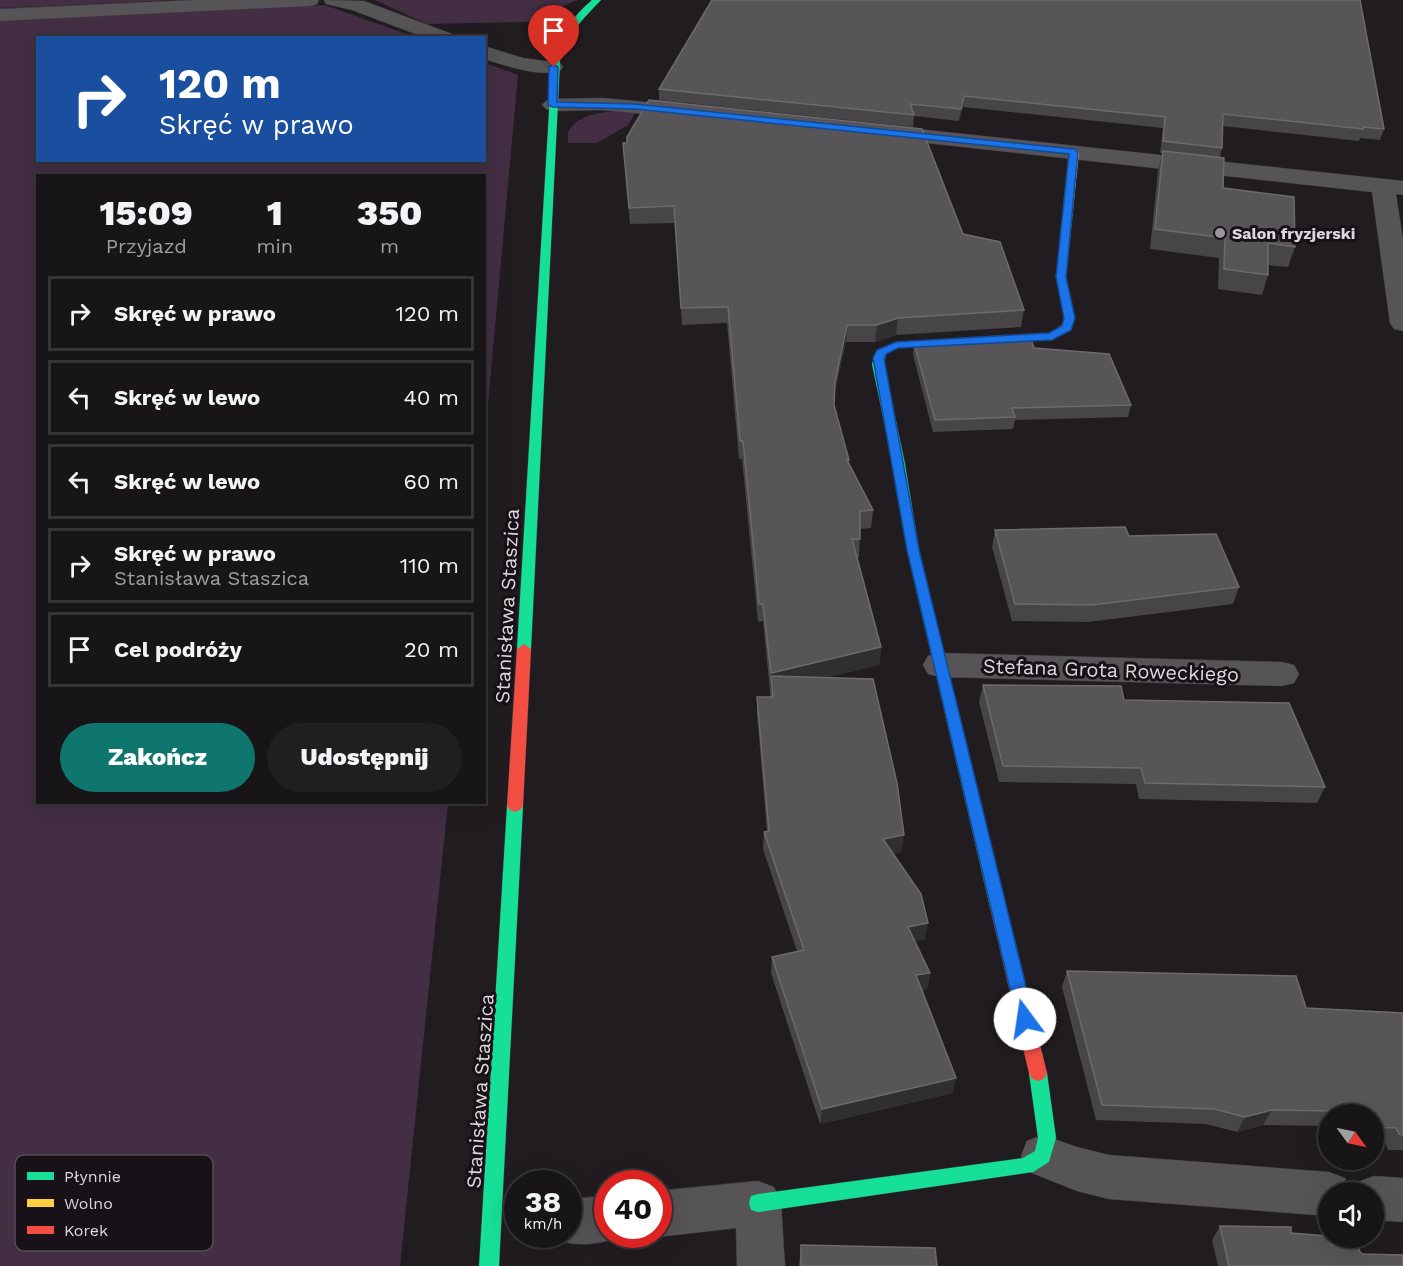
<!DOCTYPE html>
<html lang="pl">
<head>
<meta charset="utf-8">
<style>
  :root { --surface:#181518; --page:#211e21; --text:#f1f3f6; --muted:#9f9fa2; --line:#363437; --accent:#0f766e }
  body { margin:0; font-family:"Work Sans",sans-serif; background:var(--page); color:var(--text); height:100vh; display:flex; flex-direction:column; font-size:22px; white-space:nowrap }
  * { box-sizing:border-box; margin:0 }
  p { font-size:20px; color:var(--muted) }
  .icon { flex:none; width:33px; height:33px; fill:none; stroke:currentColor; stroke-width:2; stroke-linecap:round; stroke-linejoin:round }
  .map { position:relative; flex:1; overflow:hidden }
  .details { position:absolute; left:36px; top:174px; width:450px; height:630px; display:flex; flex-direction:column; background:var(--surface); border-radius:0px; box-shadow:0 6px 24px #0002,0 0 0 2px var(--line) }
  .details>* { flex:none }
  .banner { position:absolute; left:36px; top:36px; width:450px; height:126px; border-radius:0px; box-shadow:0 6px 24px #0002,0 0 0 2px var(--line); background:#1a4fa0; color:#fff; overflow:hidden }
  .needle { width:39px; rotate:123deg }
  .buttons { position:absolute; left:1318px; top:1104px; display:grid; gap:12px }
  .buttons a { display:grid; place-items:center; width:66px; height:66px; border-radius:50%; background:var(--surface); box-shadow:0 6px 24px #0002,0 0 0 2px var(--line); font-size:30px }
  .speed { position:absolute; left:504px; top:1170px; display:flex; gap:12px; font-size:30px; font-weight:700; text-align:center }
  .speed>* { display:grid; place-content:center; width:78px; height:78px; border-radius:50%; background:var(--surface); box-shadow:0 6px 24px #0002,0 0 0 2px var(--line); line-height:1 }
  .speed small { font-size:15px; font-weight:400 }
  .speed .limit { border:9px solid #d22; background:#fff; color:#111 }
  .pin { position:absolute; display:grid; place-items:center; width:51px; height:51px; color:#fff; margin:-62px -26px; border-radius:50% 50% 50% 0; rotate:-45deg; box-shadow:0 0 6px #0007 }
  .pin .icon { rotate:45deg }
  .me { position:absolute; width:66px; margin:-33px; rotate:346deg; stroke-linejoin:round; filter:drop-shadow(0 0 4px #0008) }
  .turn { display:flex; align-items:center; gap:21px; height:126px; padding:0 24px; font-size:27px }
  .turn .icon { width:78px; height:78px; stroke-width:2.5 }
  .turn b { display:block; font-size:42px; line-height:51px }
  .eta { display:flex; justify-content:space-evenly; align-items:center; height:102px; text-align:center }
  .eta b { font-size:36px; font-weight:800; line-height:42px }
  .action { display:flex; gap:12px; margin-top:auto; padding:12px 24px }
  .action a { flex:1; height:69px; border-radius:36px; background:var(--accent); color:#fff; font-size:24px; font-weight:800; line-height:69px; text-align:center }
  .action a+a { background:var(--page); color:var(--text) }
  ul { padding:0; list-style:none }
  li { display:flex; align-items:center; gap:18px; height:75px; margin:0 12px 9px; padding:0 12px; border:3px solid var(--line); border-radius:0px }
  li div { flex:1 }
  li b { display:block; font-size:22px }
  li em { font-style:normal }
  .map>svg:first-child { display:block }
  .green { fill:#432e44 }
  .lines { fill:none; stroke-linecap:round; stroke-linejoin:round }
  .street-casing { stroke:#3b383b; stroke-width:1 }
  .fast-casing { stroke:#3b383b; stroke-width:1 }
  .slow-casing { stroke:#3b383b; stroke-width:1 }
  .jam-casing { stroke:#3b383b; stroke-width:1 }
  .street { fill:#575457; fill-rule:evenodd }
  .fast { fill:#16e098; fill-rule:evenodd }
  .slow { fill:#ffcf43; fill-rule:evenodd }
  .jam { fill:#f24e42; fill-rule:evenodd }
  .wall { fill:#484548 }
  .shaded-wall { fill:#312e31 }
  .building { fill:#585558; stroke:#6d696d; stroke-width:1.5 }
  .route { fill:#1a73e8; stroke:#114b97; stroke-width:1.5 }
  .poi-dot { fill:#9b969b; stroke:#181118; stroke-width:2 }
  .labels { text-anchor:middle; stroke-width:6; stroke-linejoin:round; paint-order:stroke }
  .far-poi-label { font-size:16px; font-weight:bold; fill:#ddd8dd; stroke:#181118; text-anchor:start }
  .street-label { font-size:20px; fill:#ddd8dd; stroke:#181118 }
  .key { fill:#181118; stroke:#534d53; stroke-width:1.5 }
  .key-label { font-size:16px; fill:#ddd8dd }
</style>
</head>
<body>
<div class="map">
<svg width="1403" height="1266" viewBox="0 0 1403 1266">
  <rect width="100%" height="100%" fill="#201c20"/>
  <!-- green -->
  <path class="green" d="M 0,0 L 180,0 L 0,8 Z
    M 375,0 L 577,0 L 528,22 L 427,24 Z
    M 325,5 L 415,37 L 38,38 L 38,160 L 484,160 L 485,63 L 518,75 L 485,437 L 484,176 L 38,176 L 38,802 L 448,803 L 400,1266 L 0,1266 L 0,21 Z
    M 618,111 L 635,113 L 628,125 L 597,143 L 568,143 L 568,132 C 577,115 600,112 618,111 Z"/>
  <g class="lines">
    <defs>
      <path id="street" d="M 193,0 L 319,0 L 317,4 L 310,6 L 0,21 L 0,9 Z
        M 324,0 L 364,1 L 452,34 L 454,38 L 426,38 L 352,10 L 326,4 Z
        M 484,46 L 523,58 L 560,63 L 563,67 L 560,71 C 536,77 508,66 484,59 Z
        M 602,98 L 689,106 L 697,107 L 700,112 L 697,117 L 689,118 L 602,110 L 553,111 L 546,109 L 542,105 L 546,101 L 553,99 Z
        M 880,125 L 1403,181 L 1403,195 L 1396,194 L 1403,240 L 1403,331 L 1394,329 L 1390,323 L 1372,192 L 872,137 L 869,132 L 872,127 Z
        M 940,653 L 1282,662 L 1294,665 L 1299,674 L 1294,683 L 1282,686 L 940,677 L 928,674 L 923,665 L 928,656 Z
        M 1043,1135 L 1077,1147 L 1109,1155 L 1329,1172 L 1345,1178 L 1351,1192 L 1329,1192 L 1329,1216 L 1109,1199 L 1077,1191 L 1027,1171 L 1021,1156 L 1027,1141 Z
        M 1374,1176 L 1403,1178 L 1403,1222 L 1374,1220 L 1374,1192 L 1353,1192 L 1358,1182 Z
        M 758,1181 L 774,1187 L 781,1203 L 785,1266 L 737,1266 L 736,1228 L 658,1237 L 653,1234 L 658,1234 L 658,1191 Z
        M 608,1196 L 608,1234 L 624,1235 C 601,1245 575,1248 552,1238 L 550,1234 L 568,1234 L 568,1199 Z"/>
      <path id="fast" d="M 592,0 L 601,0 C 582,20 567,34 560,61 L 531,649 L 524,654 L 517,649 L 552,61 C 559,36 572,17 592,0 Z
        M 1045,333 L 1050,336 L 1049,338 L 898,348 L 886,354 L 884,364 L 905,464 L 919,550 L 1006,907 L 1004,912 L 998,914 L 992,912 L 990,907 L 907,550 L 893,464 L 872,364 L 877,350 L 896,342 Z
        M 515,800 L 520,802 L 523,806 L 499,1266 L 479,1266 L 507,806 L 510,802 Z
        M 1038,1065 L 1044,1067 L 1047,1073 L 1056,1138 L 1049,1162 L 1033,1172 L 758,1212 L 751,1210 L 749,1203 L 751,1196 L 758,1194 L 1023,1158 L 1035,1151 L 1038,1138 L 1029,1073 L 1032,1067 Z"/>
      <path id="slow" d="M 1074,149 L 1079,152 L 1066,277 L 1074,318 L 1071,329 C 1061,335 1050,344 1040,336 L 1041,334 L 1050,333 L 1062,325 L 1064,318 L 1056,277 L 1069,152 Z"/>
      <path id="jam" d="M 524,644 L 531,649 L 523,806 L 520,810 L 515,812 L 510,810 L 507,806 L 517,649 Z
        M 998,900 L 1004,902 L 1006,907 L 1047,1073 L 1044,1079 L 1038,1081 L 1032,1079 L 1029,1073 L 990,907 L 992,902 Z"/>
    </defs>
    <!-- street casing -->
    <use href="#street" class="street-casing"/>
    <!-- fast casing -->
    <use href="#fast" class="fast-casing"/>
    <!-- slow casing -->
    <use href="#slow" class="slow-casing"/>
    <!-- jam casing -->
    <use href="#jam" class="jam-casing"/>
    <!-- street -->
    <use href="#street" class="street"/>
    <!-- fast -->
    <use href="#fast" class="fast"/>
    <!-- slow -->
    <use href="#slow" class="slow"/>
    <!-- jam -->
    <use href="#jam" class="jam"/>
  </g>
  <!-- wall -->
  <path class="wall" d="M 712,0 L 1384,129 L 1380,140 L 1360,138 L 1359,141 L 1223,126 L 1222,148 L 1220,157 L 1223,188 L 1295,247 L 1288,267 L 1268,265 L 1268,275 L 1262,295 L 1218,289 L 1219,258 L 1150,249 L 1158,171 L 1162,153 L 1160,153 L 1163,128 L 963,107 L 959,121 L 914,116 L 913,127 L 659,100 L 659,89 Z
    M 623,143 L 963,234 L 1024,310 L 1021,327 L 896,335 L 875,342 L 846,342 L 834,396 L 834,405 L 849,460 L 849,464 L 873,510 L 871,528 L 860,529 L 859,557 L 857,557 L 881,647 L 879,665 L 824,678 L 904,835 L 901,852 L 893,853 L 925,939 L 914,941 L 930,973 L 927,989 L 922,990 L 953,1093 L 820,1124 L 771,973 L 772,957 L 797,951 L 763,849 L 764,832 L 767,832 L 757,714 L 757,697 L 770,697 L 770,691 L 763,621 L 758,622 L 742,459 L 739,459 L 727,323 L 682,325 L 675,223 L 630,224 Z
    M 914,343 L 1034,348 L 1131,405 L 1128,417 L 1015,420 L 1013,429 L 933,432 L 913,355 Z
    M 995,530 L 1129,536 L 1239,587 L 1233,604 L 1088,622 L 1012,621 L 992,547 Z
    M 983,685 L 1124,700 L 1325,787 L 1317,803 L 1139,799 L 1136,784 L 999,782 L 979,702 Z
    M 1067,971 L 1306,1008 L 1403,1013 L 1403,1150 L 1388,1150 L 1385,1143 L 1374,1142 L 1374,1114 L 1329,1114 L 1329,1141 L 1328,1140 L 1324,1126 L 1263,1125 L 1237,1132 L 1206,1124 L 1096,1120 L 1062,987 Z
    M 1220,1226 L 1291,1233 L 1360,1252 L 1403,1266 L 1218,1266 L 1212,1240 Z
    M 801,1245 L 937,1266 L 799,1266 Z"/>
  <!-- shaded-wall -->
  <path class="shaded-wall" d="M 964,96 L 963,107 L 959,121 L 961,109 Z
    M 898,318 L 896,335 L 875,342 L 877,325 Z
    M 847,325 L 846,342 L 833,400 L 835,383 Z
    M 881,647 L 879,665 L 772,690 L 771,676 L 770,691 L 771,673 Z
    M 904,835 L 901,852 L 881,856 L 883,839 Z
    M 928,923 L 925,939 L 905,944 L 908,927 Z
    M 930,973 L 927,989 L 913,991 L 916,975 Z
    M 956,1078 L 953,1093 L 820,1124 L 822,1109 Z
    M 1272,1110 L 1263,1125 L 1237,1132 L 1245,1117 Z"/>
  <!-- building -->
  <path class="building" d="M 712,0 L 1360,0 L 1384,129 L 1363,127 L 1363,129 L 1223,114 L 1222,148 L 1163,141 L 1165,117 L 964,96 L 961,109 L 910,104 L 914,115 L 659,89 Z
    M 649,100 L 922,129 L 963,234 L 1000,242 L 1024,310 L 898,318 L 877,325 L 847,325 L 835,383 L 834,405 L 849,460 L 847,460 L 873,510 L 860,511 L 860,539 L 852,539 L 881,647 L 771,673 L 763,604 L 759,604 L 743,441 L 740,441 L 728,307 L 681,308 L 674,206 L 629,208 L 623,143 L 627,143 L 627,137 Z
    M 1163,151 L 1224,158 L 1223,188 L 1294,197 L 1295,247 L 1268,243 L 1268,275 L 1224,269 L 1225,238 L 1155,229 Z
    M 1030,336 L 1034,348 L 1109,354 L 1131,405 L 1012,408 L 1015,417 L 935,420 L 914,343 Z
    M 1125,527 L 1129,536 L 1216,534 L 1239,587 L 1092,605 L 1015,604 L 995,530 Z
    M 771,676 L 873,679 L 897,783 L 904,835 L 883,839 L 921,894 L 928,923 L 908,927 L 930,973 L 916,975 L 956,1078 L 822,1109 L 772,957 L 804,950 L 764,832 L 769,831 L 757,697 L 773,697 Z
    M 983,685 L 1121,686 L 1124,700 L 1289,703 L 1325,787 L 1145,783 L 1141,768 L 1003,766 Z
    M 1067,971 L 1296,976 L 1306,1008 L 1403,1013 L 1403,1135 L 1399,1134 L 1396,1128 L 1374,1127 L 1374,1114 L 1335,1114 L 1334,1111 L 1272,1110 L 1245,1117 L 1214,1109 L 1102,1105 Z
    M 1220,1226 L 1291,1227 L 1291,1233 L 1328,1236 L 1331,1245 L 1358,1245 L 1360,1252 L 1363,1254 L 1403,1255 L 1403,1266 L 1229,1266 Z
    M 801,1245 L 935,1248 L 937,1266 L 801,1266 Z"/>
  <!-- route -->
  <path class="route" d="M 554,64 L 558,67 L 557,102 L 635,104 L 1074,149 L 1078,152 L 1066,277 L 1075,318 L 1071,330 L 1052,340 L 898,348 L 886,354 L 884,358 L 919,550 L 1034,1019 L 1031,1025 L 1025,1027 L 1019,1025 L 1017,1019 L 907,550 L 873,358 L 877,350 L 896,342 L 1049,333 L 1062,326 L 1064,318 L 1056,277 L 1069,154 L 635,109 L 553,107 L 548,105 L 549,67 Z"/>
  <!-- markers -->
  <circle class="poi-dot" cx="1220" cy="233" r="6"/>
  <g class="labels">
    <!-- far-poi labels -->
    <g class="far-poi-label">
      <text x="1232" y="239">Salon fryzjerski</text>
    </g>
    <!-- street labels -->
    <g class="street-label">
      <text transform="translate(507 606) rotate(-87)" y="7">Stanisława Staszica</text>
      <text transform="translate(1111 670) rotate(2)" y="7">Stefana Grota Roweckiego</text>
      <text transform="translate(480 1091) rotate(-86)" y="7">Stanisława Staszica</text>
    </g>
  </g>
  <!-- legend -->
  <rect x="15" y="1155" width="198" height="96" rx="9" class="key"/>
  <rect x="27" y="1172" width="27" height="8" fill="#16e098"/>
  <rect x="27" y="1199" width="27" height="8" fill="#ffcf43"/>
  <rect x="27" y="1226" width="27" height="8" fill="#f24e42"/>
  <g class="key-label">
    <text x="64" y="1182">Płynnie</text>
    <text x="64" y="1209">Wolno</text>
    <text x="64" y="1236">Korek</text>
  </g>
</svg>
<div class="buttons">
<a><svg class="needle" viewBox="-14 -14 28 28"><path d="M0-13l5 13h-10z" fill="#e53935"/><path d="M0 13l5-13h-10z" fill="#9f9fa2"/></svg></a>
<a><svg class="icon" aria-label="sound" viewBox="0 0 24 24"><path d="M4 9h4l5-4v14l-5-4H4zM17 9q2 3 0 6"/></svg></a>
</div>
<div class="speed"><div>38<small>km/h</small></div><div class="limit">40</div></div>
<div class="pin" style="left:554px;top:67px;background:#d93025"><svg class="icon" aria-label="arrive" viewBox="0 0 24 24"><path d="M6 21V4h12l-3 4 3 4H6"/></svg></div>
<svg class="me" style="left:1025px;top:1019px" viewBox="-20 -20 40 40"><circle r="19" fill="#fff"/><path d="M0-13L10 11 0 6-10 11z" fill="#1a73e8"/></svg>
<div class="banner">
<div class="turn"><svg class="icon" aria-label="right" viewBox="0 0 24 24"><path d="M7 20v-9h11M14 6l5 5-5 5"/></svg><div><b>120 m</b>Skręć w prawo</div></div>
</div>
<section class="details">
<div class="eta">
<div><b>15:09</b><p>Przyjazd</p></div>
<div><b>1</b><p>min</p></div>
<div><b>350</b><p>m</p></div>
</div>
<ul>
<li><svg class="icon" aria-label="right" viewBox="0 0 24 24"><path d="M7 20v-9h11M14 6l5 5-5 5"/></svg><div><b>Skręć w prawo</b></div><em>120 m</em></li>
<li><svg class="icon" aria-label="left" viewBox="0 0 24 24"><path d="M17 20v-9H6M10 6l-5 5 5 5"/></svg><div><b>Skręć w lewo</b></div><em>40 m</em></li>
<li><svg class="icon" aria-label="left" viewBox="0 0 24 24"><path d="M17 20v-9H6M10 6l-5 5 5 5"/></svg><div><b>Skręć w lewo</b></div><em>60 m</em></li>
<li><svg class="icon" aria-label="right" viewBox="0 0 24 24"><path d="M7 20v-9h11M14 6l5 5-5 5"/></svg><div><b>Skręć w prawo</b><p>Stanisława Staszica</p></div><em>110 m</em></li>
<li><svg class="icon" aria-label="arrive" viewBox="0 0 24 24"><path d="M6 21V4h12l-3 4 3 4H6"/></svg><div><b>Cel podróży</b></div><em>20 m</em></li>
</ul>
<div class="action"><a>Zakończ</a><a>Udostępnij</a></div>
</section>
</div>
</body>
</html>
